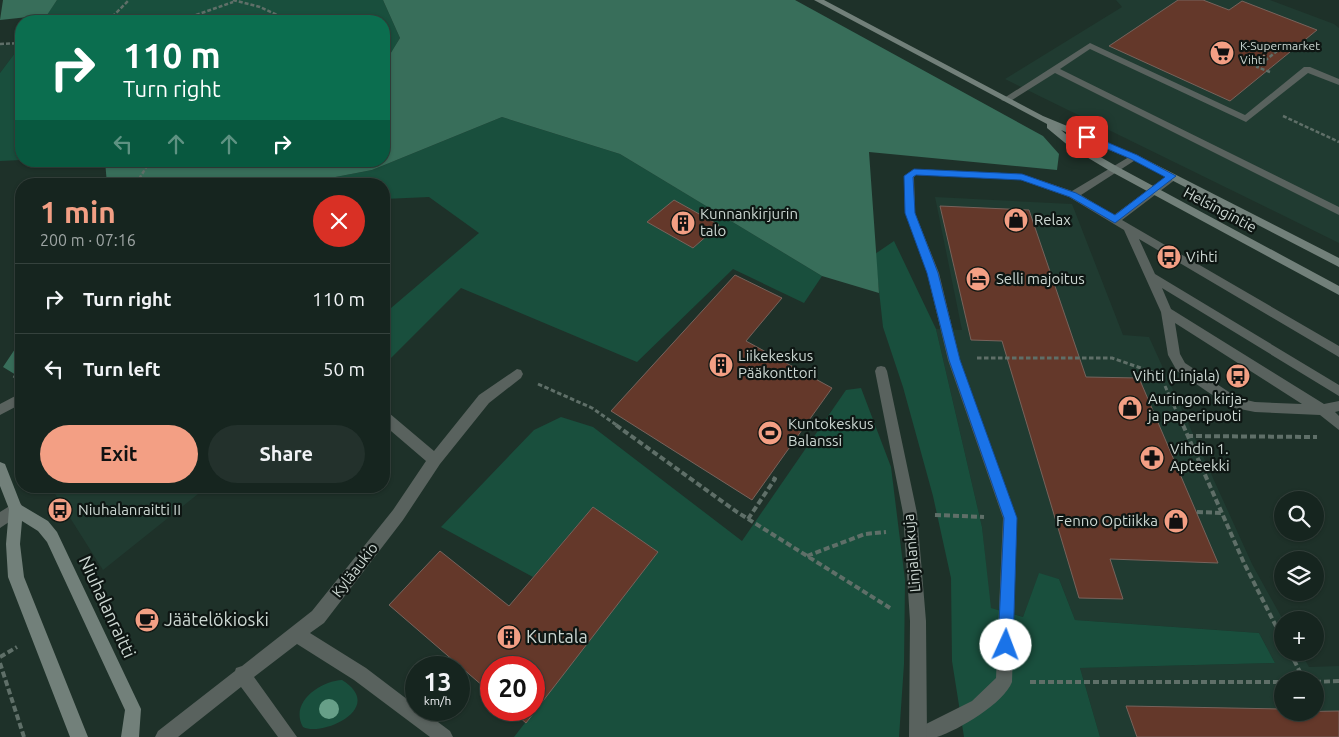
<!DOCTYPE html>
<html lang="en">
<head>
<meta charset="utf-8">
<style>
  :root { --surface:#16251f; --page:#23312c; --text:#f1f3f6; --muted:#9ea5a4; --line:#35423d; --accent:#f39f84 }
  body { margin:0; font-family:Ubuntu,sans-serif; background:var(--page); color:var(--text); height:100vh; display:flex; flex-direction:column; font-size:19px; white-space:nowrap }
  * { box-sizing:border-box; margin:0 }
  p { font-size:16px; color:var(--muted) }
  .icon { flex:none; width:28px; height:28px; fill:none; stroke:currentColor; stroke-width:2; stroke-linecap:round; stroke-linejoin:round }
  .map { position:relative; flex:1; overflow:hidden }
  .panel { position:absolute; left:15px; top:178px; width:375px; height:315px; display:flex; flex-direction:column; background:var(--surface); border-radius:20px; box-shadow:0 1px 4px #0004,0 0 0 1px var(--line) }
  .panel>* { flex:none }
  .hud { position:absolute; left:15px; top:15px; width:375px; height:152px; border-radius:20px; box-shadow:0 1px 4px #0004,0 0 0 1px var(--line); background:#0b6e4f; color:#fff; overflow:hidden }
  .controls { position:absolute; left:1274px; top:491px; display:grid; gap:10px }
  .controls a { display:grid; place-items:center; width:50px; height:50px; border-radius:50%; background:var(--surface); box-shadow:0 1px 4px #0004,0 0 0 1px var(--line); font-size:25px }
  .speed { position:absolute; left:405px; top:656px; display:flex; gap:10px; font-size:25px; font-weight:700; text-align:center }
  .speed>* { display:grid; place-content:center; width:65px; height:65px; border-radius:50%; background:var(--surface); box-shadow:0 1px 4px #0004,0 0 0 1px var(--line); line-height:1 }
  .speed small { font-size:12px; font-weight:400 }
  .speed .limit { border:8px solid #d22; background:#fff; color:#111 }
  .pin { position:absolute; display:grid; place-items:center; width:42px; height:42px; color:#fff; margin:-21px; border-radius:10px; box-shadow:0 2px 8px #0006 }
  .me { position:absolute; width:55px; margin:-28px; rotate:2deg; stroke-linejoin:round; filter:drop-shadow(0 0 4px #0008) }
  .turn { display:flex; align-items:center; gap:18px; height:105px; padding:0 25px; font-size:22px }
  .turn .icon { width:65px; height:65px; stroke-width:2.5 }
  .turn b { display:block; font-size:35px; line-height:42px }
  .lanes { display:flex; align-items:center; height:48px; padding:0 25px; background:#0003; justify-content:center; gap:25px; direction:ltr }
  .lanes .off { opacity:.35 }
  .round { display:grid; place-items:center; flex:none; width:52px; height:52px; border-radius:26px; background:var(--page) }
  .overview { display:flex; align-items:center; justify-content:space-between; height:85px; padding:0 25px }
  h1 { font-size:30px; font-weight:700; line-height:38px; color:var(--accent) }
  .primary-button { display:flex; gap:10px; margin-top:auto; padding:10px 25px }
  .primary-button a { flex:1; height:58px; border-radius:30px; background:var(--accent); color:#111; font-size:20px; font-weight:700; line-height:58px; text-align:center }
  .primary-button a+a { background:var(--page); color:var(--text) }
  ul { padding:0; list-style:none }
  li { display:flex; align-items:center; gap:15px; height:70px; padding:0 25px; border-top:1px solid var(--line) }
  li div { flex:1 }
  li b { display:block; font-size:19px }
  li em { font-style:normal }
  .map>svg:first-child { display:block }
  .built { fill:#203b31; fill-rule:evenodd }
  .green { fill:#194f3d }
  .forest { fill:#386e5a }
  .building { fill:#64382a; stroke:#77635c }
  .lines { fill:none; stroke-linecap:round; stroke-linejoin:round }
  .path-far2 { stroke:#5f6f68; stroke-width:2.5; stroke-dasharray:4 2; stroke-linecap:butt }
  .path-far1 { stroke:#5f6f68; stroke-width:3; stroke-dasharray:4.5 2.5; stroke-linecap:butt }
  .path { stroke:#5f6f68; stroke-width:4; stroke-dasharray:6 3; stroke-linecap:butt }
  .lane { fill:#59625e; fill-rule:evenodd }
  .street { fill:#59625e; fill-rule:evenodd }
  .secondary { fill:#72807a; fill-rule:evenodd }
  .tree { fill:#679f88 }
  .route { fill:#1a73e8; stroke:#114b97 }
  .labels { text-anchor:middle; stroke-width:4.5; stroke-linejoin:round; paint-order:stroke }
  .far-poi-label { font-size:12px; fill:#ccd7d2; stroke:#0e1613; text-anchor:start }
  .street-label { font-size:15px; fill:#ccd7d2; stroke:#0e1613 }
  .poi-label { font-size:15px; fill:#ccd7d2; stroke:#0e1613; text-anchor:start }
  .near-street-label { font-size:18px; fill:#ccd7d2; stroke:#0e1613 }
  .near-poi-label { font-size:18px; fill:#ccd7d2; stroke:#0e1613; text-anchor:start }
</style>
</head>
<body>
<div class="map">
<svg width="1339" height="737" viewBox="0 0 1339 737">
  <rect width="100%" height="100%" fill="#1e3129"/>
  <!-- built -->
  <path class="built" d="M 1116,0 L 1270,0 L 1334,24 L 1339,28 L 1339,243 L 1005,79 L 1122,7 Z
    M 21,44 L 21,45 L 0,73 L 0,45 Z
    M 935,197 L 1072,204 L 1123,335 L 1149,337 L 1252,564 L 1283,620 L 1282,652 L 1301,653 L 1309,667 L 1339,666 L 1339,737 L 1100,737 L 1080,668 L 1275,663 L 1259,633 L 1075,620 L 1059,579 L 1039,574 L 1023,617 L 990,608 L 982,527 L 936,329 L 962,330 ZM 1282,680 L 1315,680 L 1315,712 L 1282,712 Z
    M 50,486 L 208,486 L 103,570 Z"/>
  <!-- green -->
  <path class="green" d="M 57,0 L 383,0 L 400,38 L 384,64 L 384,21 L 42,21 Z
    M 21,45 L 21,160 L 0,161 L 0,73 Z
    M 502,117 L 620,154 L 822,276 L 804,303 L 733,269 L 637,362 L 461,288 L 391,358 L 384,354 L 384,314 L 479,233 L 429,197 L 384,199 L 384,184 L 299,184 L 372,170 Z
    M 894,241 L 936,329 L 982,527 L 991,608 L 1023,617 L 1039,573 L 1059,579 L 1075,620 L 1259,633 L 1275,663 L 1080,668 L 1100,737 L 964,737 L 952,661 L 951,578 L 933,496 L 903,387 L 883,327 L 875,254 Z
    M 861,388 L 891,467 L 905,580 L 904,664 L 899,737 L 514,737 L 658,552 L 593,507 L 533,577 L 441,527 L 534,430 L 561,417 L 593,427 L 742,541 L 846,390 Z
    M 342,680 C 387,708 322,737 303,727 C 289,702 321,681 342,680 Z"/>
  <!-- forest -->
  <path class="forest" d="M 3,0 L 57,0 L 47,15 L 0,20 Z
    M 383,0 L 795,0 L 1043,136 L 1059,154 L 1057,170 L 869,152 L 879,293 L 822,276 L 620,154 L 502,117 L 372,170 L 299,184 L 107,184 L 105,161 L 384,161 L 384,64 L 400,38 Z
    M 21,340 L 21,378 L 3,367 Z"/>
  <!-- building -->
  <path class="building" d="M 1178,0 L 1203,0 L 1229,10 L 1242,1 L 1317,30 L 1230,101 L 1109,46 Z
    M 674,200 L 719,225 L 693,248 L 647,222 Z
    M 940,206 L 1029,210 L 1086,377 L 1139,378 L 1218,563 L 1110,559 L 1123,599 L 1079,598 L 1002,341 L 971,340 Z
    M 735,275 L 782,298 L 746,341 L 832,388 L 752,500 L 611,411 Z
    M 593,507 L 658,552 L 526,723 L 511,710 L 534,710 L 534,668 L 491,668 L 491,693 L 389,605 L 440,551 L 509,606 Z
    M 1126,706 L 1282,709 L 1282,712 L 1339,711 L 1339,737 L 1137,737 Z"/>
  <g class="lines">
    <!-- path-far2 -->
    <path class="path-far2" d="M 233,0 L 260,7 L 290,21
      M 108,21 L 129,0
      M 179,21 L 233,2
      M 0,44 L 21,43
      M 1270,72 L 1257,67 L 1282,47
      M 1283,116 L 1339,142
      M 136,184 L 150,161"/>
    <!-- path-far1 -->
    <path class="path-far1" d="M 977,358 L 1112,358 L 1158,374
      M 14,378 L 21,366
      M 538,384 L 592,408 L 618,426
      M 1165,386 L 1183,426
      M 1148,400 L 1171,400"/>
    <!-- path -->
    <path class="path" d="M 616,425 L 737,512 L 890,608
      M 1183,425 L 1244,563 L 1282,638
      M 1187,436 L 1317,437
      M 1197,512 L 1222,513
      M 935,515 L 984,517
      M 748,519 L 775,479 L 770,476
      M 807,556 L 865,534 L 886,532
      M 1290,652 L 1304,680
      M 0,657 L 17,647
      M 0,663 L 24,737
      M 1030,682 L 1282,682
      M 1315,682 L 1339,681"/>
    <!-- lane -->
    <path class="lane" d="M 1090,43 L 1245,115 L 1304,67 L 1310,67 L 1339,79 L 1339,85 L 1308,73 L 1246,122 L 1090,49 L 1060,69 L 1339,207 L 1339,215 L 1055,73 L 1009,102 L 1001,100 Z
      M 1134,154 L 1137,155 L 1137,159 L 1081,195 L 1114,215 L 1168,175 L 1176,175 L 1176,179 L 1122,220 L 1339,346 L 1339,357 L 1139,239 L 1155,274 L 1339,385 L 1339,396 L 1162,288 L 1171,309 L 1324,404 L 1339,401 L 1339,411 L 1335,412 L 1339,416 L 1339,430 L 1320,415 L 1255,412 L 1230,407 L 1177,371 L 1168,355 L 1161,312 L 1124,230 L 1069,197 L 1021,180 L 916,175 L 914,177 L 915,213 L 939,273 L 960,360 L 1017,518 L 1012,682 C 1004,703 959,730 937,737 C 929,737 918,737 909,737 L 912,731 L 972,701 L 996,678 L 1003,518 L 948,360 L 927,273 L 905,213 L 904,176 L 914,169 L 1022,174 L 1072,191 ZM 1175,323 L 1302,404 L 1255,402 L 1238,398 L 1185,363 L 1180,354 Z
      M 517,369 L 521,370 L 523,374 L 521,378 L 489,403 L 440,464 L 403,520 L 324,623 L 310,633 L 366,668 L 416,706 L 416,710 L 422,710 L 450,731 L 453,737 L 430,737 L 354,680 L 297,644 L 254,677 L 297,737 L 278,737 L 241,687 L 178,737 L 155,737 L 158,731 L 235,671 L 236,668 L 242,666 L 312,611 L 393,510 L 426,461 L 384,425 L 384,412 L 389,413 L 434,451 L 479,395 Z
      M 21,393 L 21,404 L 0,415 L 0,404 Z"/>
    <!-- street -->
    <path class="street" d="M 881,366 L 885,367 L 887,371 L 917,513 L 926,621 L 927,737 L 909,737 L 910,621 L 903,513 L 875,371 L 877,367 Z
      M 16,502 L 21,504 L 23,509 L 21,514 L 0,528 L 0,512 Z"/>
    <!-- secondary -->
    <path class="secondary" d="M 814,0 L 824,0 L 1043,116 L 1137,155 L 1339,258 L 1339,267 L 1131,159 L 1061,130 L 1076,143 L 1118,167 L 1339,286 L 1339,295 L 1110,171 L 1070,147 L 1047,128 L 1047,124 Z
      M 0,462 L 5,464 L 21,505 L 48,521 L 57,532 L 141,709 L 139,737 L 121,737 L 125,710 L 47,542 L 38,531 L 22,521 L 20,544 L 24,577 L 88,737 L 70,737 L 8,577 L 6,544 L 9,509 L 0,486 Z"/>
  </g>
  <!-- trees -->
  <circle class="tree" cx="329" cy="709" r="10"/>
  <!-- route -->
  <path class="route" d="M 1084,135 L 1090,135 L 1137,155 L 1176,176 L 1115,223 L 1070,197 L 1021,180 L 916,175 L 913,177 L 915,213 L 938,273 L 960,360 L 1017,518 L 1013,645 L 1011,651 L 1006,653 L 1000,651 L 998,645 L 1004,518 L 949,360 L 927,273 L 905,213 L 904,176 L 914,169 L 1022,174 L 1076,193 L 1115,215 L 1165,177 L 1131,159 L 1084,139 Z"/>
  <!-- icons -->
  <defs>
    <symbol id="supermarket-disc" viewBox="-11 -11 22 22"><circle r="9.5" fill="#f39f84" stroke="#0e1613"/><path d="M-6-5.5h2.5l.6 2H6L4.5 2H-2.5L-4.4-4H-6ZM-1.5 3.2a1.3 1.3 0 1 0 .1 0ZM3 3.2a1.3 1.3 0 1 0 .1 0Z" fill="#111"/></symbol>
    <symbol id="shop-disc" viewBox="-11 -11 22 22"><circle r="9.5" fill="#f39f84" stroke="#0e1613"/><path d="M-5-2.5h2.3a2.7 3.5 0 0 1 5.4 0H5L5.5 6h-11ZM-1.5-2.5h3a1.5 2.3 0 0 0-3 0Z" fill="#111"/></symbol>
    <symbol id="building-disc" viewBox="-11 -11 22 22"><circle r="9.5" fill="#f39f84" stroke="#0e1613"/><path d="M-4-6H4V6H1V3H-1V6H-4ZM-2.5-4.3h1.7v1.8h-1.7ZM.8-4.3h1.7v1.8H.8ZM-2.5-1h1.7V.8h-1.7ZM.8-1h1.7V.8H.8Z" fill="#111"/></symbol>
    <symbol id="bus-disc" viewBox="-11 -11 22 22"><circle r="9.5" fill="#f39f84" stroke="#0e1613"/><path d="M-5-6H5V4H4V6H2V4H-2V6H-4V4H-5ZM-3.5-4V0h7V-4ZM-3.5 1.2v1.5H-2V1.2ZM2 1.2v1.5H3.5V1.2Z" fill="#111"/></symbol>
    <symbol id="hotel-disc" viewBox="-11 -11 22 22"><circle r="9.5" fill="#f39f84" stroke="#0e1613"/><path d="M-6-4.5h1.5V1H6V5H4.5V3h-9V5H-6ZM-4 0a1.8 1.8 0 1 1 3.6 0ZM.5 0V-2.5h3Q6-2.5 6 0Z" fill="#111"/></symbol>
    <symbol id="stadium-disc" viewBox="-11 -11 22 22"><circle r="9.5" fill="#f39f84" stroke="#0e1613"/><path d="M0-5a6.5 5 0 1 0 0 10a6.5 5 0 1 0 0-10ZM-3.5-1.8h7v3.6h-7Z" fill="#111"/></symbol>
    <symbol id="pharmacy-disc" viewBox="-11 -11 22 22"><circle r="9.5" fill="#f39f84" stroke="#0e1613"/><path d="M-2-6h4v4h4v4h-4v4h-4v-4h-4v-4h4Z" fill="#111"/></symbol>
    <symbol id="cafe-disc" viewBox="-11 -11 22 22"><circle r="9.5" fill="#f39f84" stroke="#0e1613"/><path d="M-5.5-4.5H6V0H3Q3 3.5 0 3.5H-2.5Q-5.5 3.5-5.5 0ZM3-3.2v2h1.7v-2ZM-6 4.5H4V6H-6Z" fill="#111"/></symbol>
  </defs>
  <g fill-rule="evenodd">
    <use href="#supermarket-disc" x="1208" y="39" width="28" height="28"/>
    <use href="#shop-disc" x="1002" y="206" width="28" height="28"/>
    <use href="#building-disc" x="669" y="209" width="28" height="28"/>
    <use href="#bus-disc" x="1155" y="243" width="28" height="28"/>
    <use href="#hotel-disc" x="964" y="265" width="28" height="28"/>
    <use href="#building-disc" x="707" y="351" width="28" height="28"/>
    <use href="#bus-disc" x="1224" y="362" width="28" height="28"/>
    <use href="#shop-disc" x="1116" y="394" width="28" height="28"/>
    <use href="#stadium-disc" x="756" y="419" width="28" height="28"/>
    <use href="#pharmacy-disc" x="1138" y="444" width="28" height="28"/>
    <use href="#bus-disc" x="46" y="496" width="28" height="28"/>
    <use href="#shop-disc" x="1162" y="507" width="28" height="28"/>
    <use href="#cafe-disc" x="133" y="606" width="28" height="28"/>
    <use href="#building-disc" x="495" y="623" width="28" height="28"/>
  </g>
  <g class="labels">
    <!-- far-poi labels -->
    <g class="far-poi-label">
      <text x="1240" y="50">K-Supermarket<tspan x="1240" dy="14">Vihti</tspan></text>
    </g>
    <!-- street labels -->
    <g class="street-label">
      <text transform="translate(1220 210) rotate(28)" y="5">Helsingintie</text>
      <text transform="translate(912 553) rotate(-95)" y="5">Linjalankuja</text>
      <text transform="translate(355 570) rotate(-52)" y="5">Kyläaukio</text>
    </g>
    <!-- poi labels -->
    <g class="poi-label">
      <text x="700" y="219">Kunnankirjurin<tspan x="700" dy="17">talo</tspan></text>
      <text x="1034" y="225">Relax</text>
      <text x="1186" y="262">Vihti</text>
      <text x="996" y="284">Selli majoitus</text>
      <text x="738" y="361">Liikekeskus<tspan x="738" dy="17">Pääkonttori</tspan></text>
      <text x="1220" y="381" text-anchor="end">Vihti (Linjala)</text>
      <text x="1148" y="404">Auringon kirja-<tspan x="1148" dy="17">ja paperipuoti</tspan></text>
      <text x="788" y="429">Kuntokeskus<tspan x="788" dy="17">Balanssi</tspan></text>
      <text x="1170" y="454">Vihdin 1.<tspan x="1170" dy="17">Apteekki</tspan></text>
      <text x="78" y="515">Niuhalanraitti II</text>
      <text x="1158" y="526" text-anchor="end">Fenno Optiikka</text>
    </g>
    <!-- near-street labels -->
    <g class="near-street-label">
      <text transform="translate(107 607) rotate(65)" y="6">Niuhalanraitti</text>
    </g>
    <!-- near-poi labels -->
    <g class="near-poi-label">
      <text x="164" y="626">Jäätelökioski</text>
      <text x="526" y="643">Kuntala</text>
    </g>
  </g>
</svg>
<div class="controls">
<a><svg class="icon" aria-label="search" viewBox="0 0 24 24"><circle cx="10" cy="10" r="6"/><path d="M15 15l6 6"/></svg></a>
<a><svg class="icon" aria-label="layers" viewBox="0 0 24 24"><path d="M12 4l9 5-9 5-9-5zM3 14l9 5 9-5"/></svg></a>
<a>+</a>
<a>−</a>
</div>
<div class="speed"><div>13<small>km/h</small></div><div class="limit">20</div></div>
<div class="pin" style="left:1087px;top:137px;background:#d93025"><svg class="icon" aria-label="arrive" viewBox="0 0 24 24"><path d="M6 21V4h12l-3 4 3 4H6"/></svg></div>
<svg class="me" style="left:1006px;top:645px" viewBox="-20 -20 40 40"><circle r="19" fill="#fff"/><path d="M0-13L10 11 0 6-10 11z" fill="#1a73e8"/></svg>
<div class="hud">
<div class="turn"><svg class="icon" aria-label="right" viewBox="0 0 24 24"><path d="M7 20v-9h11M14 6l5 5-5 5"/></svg><div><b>110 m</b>Turn right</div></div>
<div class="lanes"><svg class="icon off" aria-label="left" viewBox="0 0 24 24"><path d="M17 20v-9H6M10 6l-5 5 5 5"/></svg><svg class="icon off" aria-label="ahead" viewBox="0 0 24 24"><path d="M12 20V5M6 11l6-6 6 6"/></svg><svg class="icon off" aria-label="ahead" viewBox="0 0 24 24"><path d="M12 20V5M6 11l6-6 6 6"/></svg><svg class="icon" aria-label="right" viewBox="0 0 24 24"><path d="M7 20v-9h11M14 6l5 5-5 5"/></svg></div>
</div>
<section class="panel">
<div class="overview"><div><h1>1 min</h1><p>200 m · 07:16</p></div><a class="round" style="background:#d93025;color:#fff"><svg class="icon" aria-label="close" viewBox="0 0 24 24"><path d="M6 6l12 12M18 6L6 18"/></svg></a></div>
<ul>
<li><svg class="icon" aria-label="right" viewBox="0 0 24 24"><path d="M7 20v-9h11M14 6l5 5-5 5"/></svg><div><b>Turn right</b></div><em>110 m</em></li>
<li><svg class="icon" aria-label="left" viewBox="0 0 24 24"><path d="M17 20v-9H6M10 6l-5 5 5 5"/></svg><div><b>Turn left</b></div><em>50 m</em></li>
</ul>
<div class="primary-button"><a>Exit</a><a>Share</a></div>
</section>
</div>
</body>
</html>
